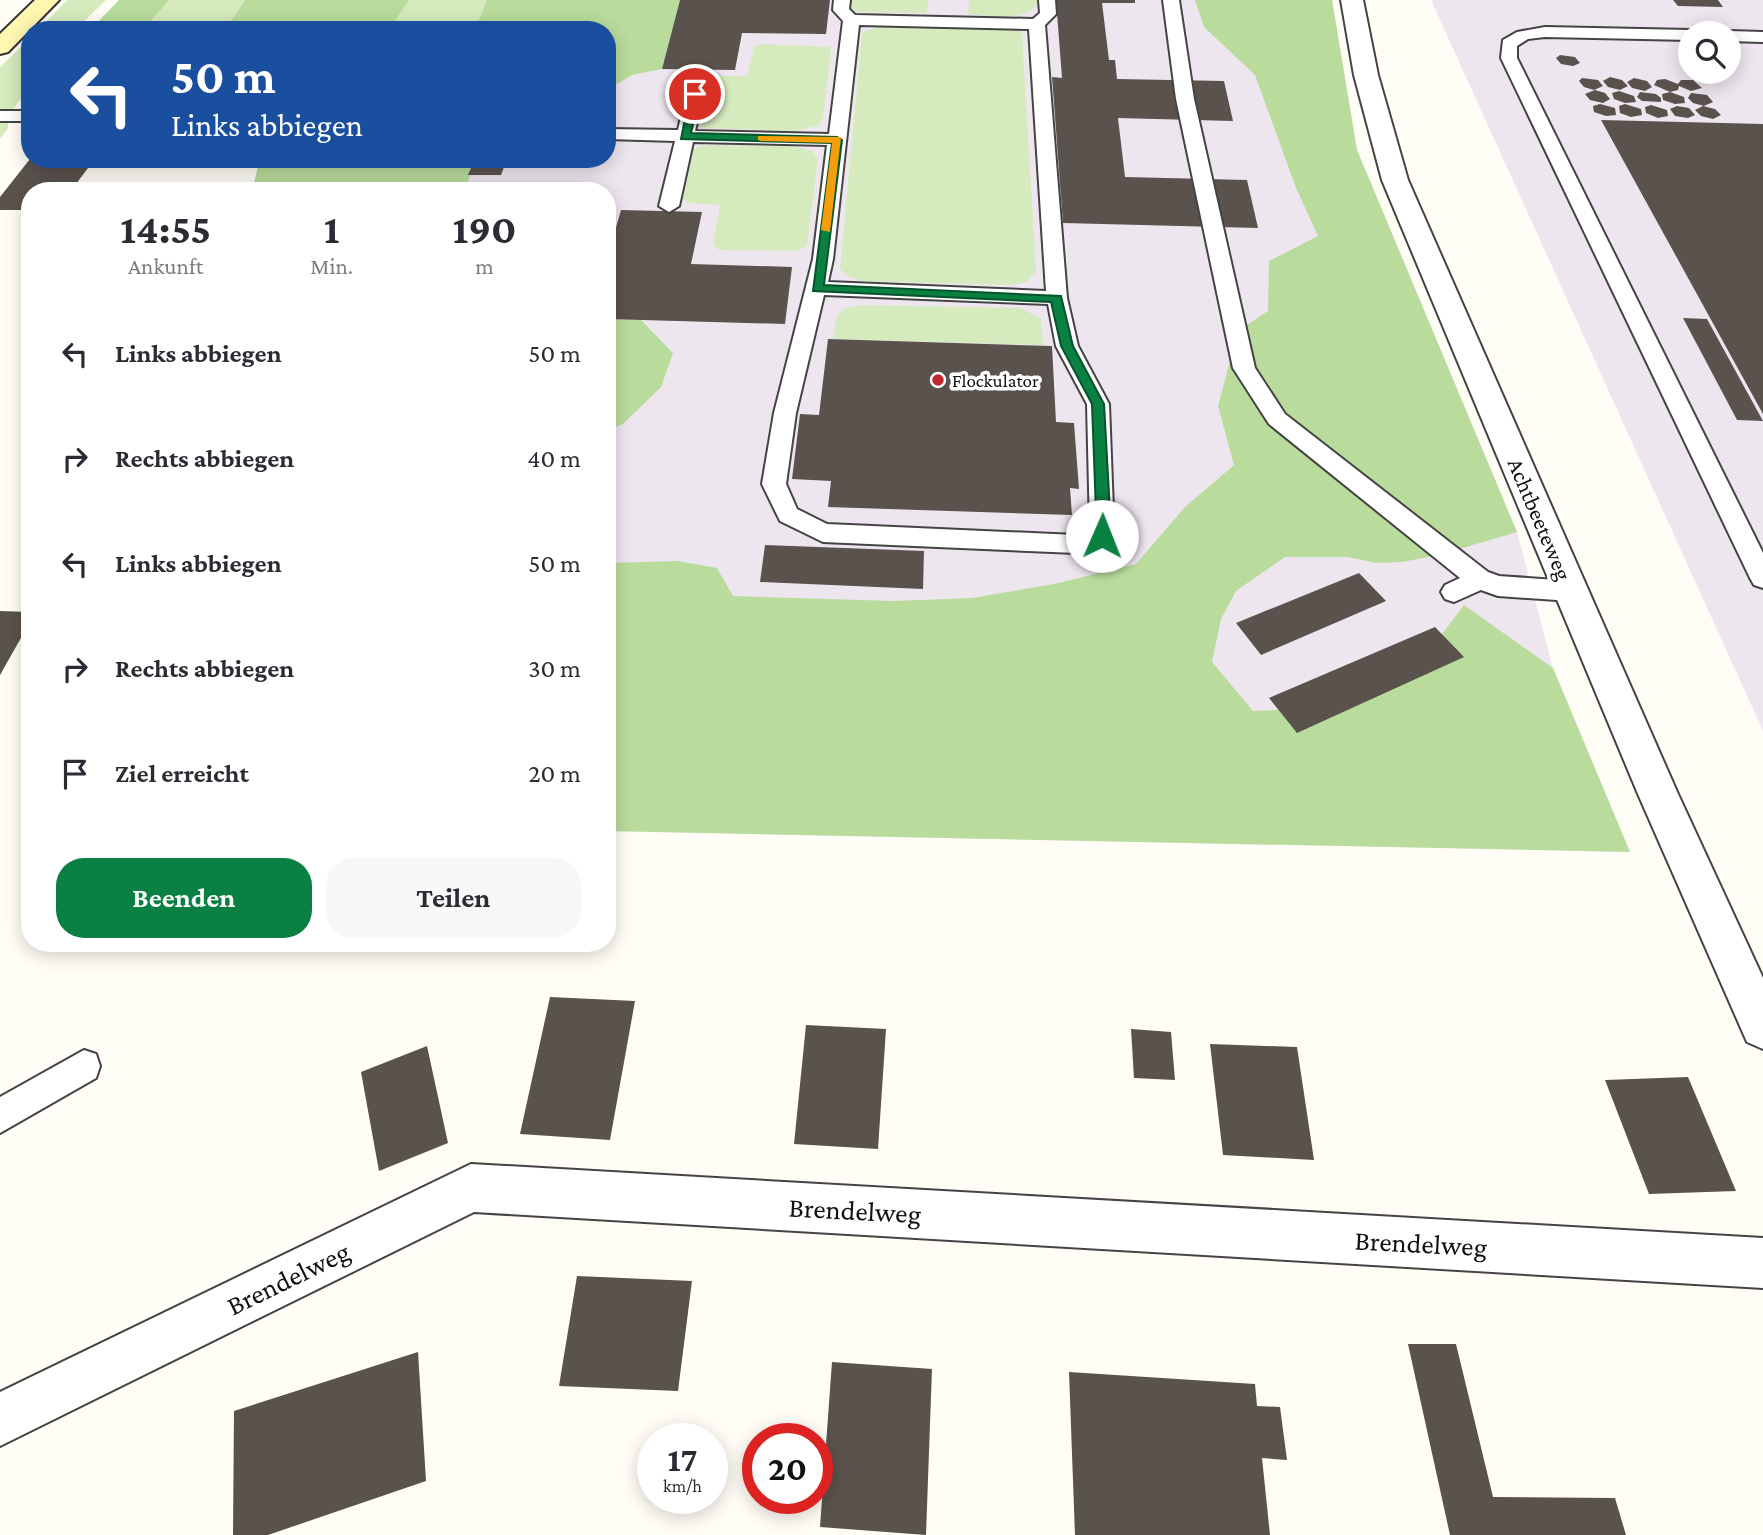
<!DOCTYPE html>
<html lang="de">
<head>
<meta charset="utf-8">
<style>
  :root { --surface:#fff; --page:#f7f7f7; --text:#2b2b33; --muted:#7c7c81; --accent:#0b8043 }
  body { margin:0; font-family:"Crimson Pro",serif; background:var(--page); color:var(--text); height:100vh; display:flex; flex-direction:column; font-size:26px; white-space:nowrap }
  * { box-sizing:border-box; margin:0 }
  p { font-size:23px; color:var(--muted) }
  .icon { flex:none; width:38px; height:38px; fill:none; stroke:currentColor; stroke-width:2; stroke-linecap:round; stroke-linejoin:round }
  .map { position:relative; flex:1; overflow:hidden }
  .sheet { position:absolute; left:21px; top:182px; width:595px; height:770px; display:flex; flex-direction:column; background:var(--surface); border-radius:28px; box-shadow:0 4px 18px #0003 }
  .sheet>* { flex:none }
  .top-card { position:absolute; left:21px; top:21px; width:595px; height:147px; border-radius:28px; box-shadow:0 4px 18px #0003; background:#1a4fa0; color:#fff; overflow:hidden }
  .buttons { position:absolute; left:1678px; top:21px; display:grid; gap:14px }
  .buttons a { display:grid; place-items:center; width:63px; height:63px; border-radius:50%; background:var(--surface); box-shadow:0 4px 18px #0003; font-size:35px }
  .speed { position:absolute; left:637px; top:1423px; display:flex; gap:14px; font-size:35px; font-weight:700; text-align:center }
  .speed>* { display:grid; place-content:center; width:91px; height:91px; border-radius:50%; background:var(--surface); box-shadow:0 4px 18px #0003; line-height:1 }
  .speed small { font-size:18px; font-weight:400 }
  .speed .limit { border:10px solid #d22; background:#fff; color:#111 }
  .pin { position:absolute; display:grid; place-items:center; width:60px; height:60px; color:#fff; margin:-30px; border:4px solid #fff; border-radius:50%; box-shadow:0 2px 7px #0007 }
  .me { position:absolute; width:77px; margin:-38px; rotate:1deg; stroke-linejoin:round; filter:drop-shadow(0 0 5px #0008) }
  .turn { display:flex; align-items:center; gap:24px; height:147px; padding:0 35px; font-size:32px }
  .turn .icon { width:91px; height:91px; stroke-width:2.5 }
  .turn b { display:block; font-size:49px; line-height:60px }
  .eta { display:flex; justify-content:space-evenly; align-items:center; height:119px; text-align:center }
  .eta b { font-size:42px; font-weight:700; line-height:49px }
  .button { display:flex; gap:14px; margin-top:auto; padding:14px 35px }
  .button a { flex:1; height:80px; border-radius:28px; background:var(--accent); color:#fff; font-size:28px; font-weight:700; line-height:80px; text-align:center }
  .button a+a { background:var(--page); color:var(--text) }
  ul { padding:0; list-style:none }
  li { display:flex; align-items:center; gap:21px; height:105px; padding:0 35px }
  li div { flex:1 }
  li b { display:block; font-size:26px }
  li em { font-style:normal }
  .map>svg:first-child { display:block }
  .industrial { fill:#eee6ef; fill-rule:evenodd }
  .green { fill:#d5ebbd }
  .forest { fill:#b9dc9c }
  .building { fill:#5a524d }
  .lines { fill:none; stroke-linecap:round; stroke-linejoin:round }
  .lane-casing { stroke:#444; stroke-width:4 }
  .street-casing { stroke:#444; stroke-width:4 }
  .secondary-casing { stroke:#333; stroke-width:4 }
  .lane { fill:#fff; fill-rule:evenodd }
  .street { fill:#fff; fill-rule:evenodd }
  .secondary { fill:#fff6b0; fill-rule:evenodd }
  .route { fill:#0b8043; stroke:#07532c; stroke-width:2 }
  .slow { fill:#f59e0b }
  .poi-dot { fill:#c4262e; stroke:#fff; stroke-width:2.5 }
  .labels { text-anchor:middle; stroke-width:7; stroke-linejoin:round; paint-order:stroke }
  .far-poi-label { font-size:19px; fill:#111; stroke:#fff; text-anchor:start }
  .street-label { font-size:23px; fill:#111; stroke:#fff }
  .near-street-label { font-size:28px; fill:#111; stroke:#fff }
</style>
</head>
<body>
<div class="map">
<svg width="1763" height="1535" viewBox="0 0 1763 1535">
  <rect width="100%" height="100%" fill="#fffdf5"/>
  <!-- industrial -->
  <path class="industrial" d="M 147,0 L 1332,0 L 1357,150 L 1517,532 L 1553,668 L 1630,852 L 607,831 L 607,191 L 252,191 L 260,159 L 607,159 L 607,30 L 120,30 Z
    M 1431,0 L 1763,0 L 1763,731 ZM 1690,33 L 1729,33 L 1729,72 L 1690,72 Z"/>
  <!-- green -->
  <path class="green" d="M 67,0 L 106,0 L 75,30 L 38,30 Z
    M 169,0 L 245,0 L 225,30 L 143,30 Z
    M 409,0 L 487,0 L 475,30 L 397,30 L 395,21 Z
    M 849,0 L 928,0 L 927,13 L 856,12 L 848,4 Z
    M 969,0 L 1038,0 L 1038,4 C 1022,22 990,16 968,14 Z
    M 878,27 L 1018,30 L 1022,34 L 1036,271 L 1027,282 L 1011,285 L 861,281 L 848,276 L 840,269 L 862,33 Z
    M 30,38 L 30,75 L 23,96 L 8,116 L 8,128 L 0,139 L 0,67 Z
    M 762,44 L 829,47 L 831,51 L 823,118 L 817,126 L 795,131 L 704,128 L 700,124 L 711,80 L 718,76 L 747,76 L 754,47 Z
    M 702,145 L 792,146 L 812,151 L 818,159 L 807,246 L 798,251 L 719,250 L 713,244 L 720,205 L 689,203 L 683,199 L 694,149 Z
    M 862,305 L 1021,308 L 1041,319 L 1043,345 L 833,339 L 837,315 L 846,308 Z"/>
  <!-- forest -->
  <path class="forest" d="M 119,0 L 169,0 L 143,30 L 90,30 Z
    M 245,0 L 409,0 L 395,21 L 397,30 L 225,30 Z
    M 487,0 L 680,0 L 662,69 L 632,75 L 607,90 L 607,30 L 475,30 Z
    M 1195,0 L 1332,0 L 1357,150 L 1517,532 L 1439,555 L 1402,562 L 1376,563 L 1348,557 L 1285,557 L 1236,591 L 1221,619 L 1212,662 L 1253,711 L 1333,708 L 1404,684 L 1464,605 L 1553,668 L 1630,852 L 607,831 L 607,563 L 678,561 L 717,568 L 733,596 L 894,601 L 972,598 L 1054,584 L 1136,564 L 1185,507 L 1234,465 L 1218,406 L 1238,331 L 1268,311 L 1269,261 L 1318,236 L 1296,188 L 1255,75 L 1204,27 Z
    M 260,159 L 475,159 L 465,191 L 252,191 Z
    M 607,319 L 641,320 L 673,353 L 661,387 L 623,424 L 607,431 Z"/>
  <!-- building -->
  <path class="building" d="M 680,0 L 830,0 L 826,34 L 742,33 L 735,70 L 662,69 Z
    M 1056,0 L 1135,0 L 1135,3 L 1102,3 L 1109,60 L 1115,60 L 1117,79 L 1224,81 L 1233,121 L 1118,118 L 1125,177 L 1247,180 L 1258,228 L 1063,223 L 1052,77 L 1062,78 Z
    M 1673,0 L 1718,0 L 1723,7 L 1678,6 Z
    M 1560,55 L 1575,57 L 1580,63 L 1573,66 L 1561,64 L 1556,58 Z
    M 1610,77 L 1622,80 L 1628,86 L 1620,90 L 1608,87 L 1603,81 Z
    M 1582,78 L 1598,80 L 1603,86 L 1594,90 L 1584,87 L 1579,81 Z
    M 1634,78 L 1647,81 L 1652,87 L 1645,91 L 1632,88 L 1627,82 Z
    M 1665,79 L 1678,84 L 1681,80 L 1693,80 L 1702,88 L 1691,91 L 1679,86 L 1678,90 L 1670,92 L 1654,85 L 1657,80 Z
    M 1595,90 L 1605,93 L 1610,99 L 1603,103 L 1590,100 L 1585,94 Z
    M 1619,91 L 1634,96 L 1636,102 L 1625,103 L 1614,99 L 1612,93 Z
    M 1640,92 L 1656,94 L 1661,98 L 1661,102 L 1642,101 L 1637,97 Z
    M 1670,92 L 1684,97 L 1685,103 L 1675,104 L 1663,100 L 1662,94 Z
    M 1691,93 L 1707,95 L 1713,102 L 1704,106 L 1693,103 L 1688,98 Z
    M 1600,104 L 1615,108 L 1616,115 L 1606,116 L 1594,112 L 1593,106 Z
    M 1625,104 L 1641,109 L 1642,115 L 1631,117 L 1620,113 L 1619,106 Z
    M 1651,105 L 1667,110 L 1668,116 L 1658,118 L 1646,113 L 1645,107 Z
    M 1677,106 L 1689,108 L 1695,115 L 1688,118 L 1675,116 L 1670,109 Z
    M 1703,106 L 1715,109 L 1721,115 L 1713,119 L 1701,116 L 1695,110 Z
    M 1601,120 L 1763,124 L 1763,414 Z
    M 30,159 L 57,159 L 94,160 L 73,188 L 49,187 L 46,191 L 30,191 L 30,210 L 0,210 L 0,197 Z
    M 475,159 L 507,159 L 501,175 L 468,175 Z
    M 621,210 L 702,212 L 691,264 L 792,267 L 785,324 L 607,319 L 607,259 Z
    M 1683,318 L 1707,319 L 1763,421 L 1737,420 Z
    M 828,339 L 1052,346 L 1056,422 L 1074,423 L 1079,489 L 1070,488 L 1072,515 L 828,507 L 831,481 L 792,479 L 800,414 L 819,415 Z
    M 765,545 L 924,551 L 923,589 L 760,582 Z
    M 1359,573 L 1386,601 L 1261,655 L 1236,623 Z
    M 0,611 L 30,612 L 30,622 L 0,675 Z
    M 1435,627 L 1464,657 L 1297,733 L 1269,698 Z
    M 550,997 L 635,1001 L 610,1140 L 520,1134 Z
    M 806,1025 L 886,1029 L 878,1149 L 794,1144 Z
    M 1131,1029 L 1171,1032 L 1175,1080 L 1134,1078 Z
    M 1210,1044 L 1297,1047 L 1314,1160 L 1223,1155 Z
    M 427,1046 L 448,1143 L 379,1171 L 361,1072 Z
    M 1688,1077 L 1736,1191 L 1649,1194 L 1605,1080 Z
    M 577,1276 L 692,1281 L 678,1391 L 559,1386 Z
    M 1408,1344 L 1456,1344 L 1493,1497 L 1615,1498 L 1626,1535 L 1450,1535 Z
    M 418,1352 L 426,1481 L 268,1535 L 233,1535 L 234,1411 Z
    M 832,1362 L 932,1369 L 926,1535 L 820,1527 Z
    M 1069,1372 L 1255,1384 L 1257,1406 L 1280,1407 L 1287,1460 L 1262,1458 L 1270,1535 L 1075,1535 Z"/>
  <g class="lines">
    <defs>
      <path id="lane" d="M 834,0 L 850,0 L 849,9 L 855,15 L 1033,19 L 1040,13 L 1039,0 L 1055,0 L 1056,14 L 1045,25 L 1067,298 L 1078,346 L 1109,404 L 1114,536 L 1111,542 L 1076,553 L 823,542 L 780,521 L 762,484 L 774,413 L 813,259 L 827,145 L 693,142 L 679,206 L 669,212 L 659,206 L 675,141 L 607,139 L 607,129 L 678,130 L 691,73 L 700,68 L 709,73 L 695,131 L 829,134 L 843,21 L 833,10 ZM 859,25 L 1029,29 L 1046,291 L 828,282 L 833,259 ZM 824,295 L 1048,304 L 1056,346 L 1087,404 L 1090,531 L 1076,535 L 827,524 L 797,509 L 786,484 L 796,413 Z
        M 1163,0 L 1179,0 L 1194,99 L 1255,368 L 1285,414 L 1488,572 L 1499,576 L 1571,581 L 1580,584 L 1584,591 L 1580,598 L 1571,601 L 1498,596 L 1481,590 L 1454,602 L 1445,599 L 1441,592 L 1445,585 L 1460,578 L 1269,424 L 1233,368 L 1176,99 Z
        M 1545,27 L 1690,30 L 1697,33 L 1690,33 L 1690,40 L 1545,37 L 1528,39 L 1517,46 L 1517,58 L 1763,553 L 1763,588 L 1754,585 L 1750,578 L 1501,58 L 1503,40 L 1517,32 Z
        M 1729,31 L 1763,32 L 1763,42 L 1729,41 L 1729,33 L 1723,33 Z
        M 0,111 L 30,111 L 30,121 L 0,121 Z
        M 84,1050 L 96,1054 L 100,1066 L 96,1078 L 0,1133 L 0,1097 Z"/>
      <path id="street" d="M 1341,0 L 1363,0 L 1378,75 L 1408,180 L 1678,794 L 1763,978 L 1763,1049 L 1747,1042 L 1638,794 L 1382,180 L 1354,75 Z
        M 471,1164 L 1763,1238 L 1763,1288 L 474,1212 L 0,1446 L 0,1392 Z"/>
      <path id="secondary" d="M 35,0 L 59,0 L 8,52 L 0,54 L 0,34 Z"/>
    </defs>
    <!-- lane casing -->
    <use href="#lane" class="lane-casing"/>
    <!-- street casing -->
    <use href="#street" class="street-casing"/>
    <!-- secondary casing -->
    <use href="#secondary" class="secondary-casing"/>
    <!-- lane -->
    <use href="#lane" class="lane"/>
    <!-- street -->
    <use href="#street" class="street"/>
    <!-- secondary -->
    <use href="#secondary" class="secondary"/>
  </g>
  <!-- route -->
  <path class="route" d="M 695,91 L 700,94 L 691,133 L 837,137 L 842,140 L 824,285 L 1061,296 L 1073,346 L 1104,404 L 1110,512 L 1107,540 L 1102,541 L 1095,536 L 1096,512 L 1092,404 L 1061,346 L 1051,302 L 813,291 L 832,143 L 681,139 L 690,94 Z"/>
  <!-- slow -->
  <path class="slow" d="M 758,136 L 841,137 L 830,232 L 821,230 L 832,143 L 761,141 L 758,140 Z"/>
  <!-- markers -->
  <circle class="poi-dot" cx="938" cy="380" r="7"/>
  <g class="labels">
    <!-- far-poi labels -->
    <g class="far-poi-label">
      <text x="952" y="387">Flockulator</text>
    </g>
    <!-- street labels -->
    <g class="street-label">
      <text transform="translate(1540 519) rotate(67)" y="8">Achtbeeteweg</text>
    </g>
    <!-- near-street labels -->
    <g class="near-street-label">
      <text transform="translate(855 1210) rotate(3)" y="10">Brendelweg</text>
      <text transform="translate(1421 1243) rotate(3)" y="10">Brendelweg</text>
      <text transform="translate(288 1278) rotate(-26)" y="10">Brendelweg</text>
    </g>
  </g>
</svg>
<div class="buttons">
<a><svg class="icon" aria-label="search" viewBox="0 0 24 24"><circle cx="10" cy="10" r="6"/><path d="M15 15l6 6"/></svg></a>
</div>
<div class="speed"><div>17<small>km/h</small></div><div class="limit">20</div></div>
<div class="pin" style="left:695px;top:94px;background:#d93025"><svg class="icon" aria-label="arrive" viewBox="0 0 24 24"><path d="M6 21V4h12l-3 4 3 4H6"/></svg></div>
<svg class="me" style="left:1102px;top:536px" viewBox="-20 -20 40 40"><circle r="19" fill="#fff"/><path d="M0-13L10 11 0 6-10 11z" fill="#0b8043"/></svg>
<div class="top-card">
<div class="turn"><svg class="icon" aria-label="left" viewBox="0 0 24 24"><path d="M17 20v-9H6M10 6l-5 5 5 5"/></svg><div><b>50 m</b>Links abbiegen</div></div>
</div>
<section class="sheet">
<div class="eta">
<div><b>14:55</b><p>Ankunft</p></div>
<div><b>1</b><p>Min.</p></div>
<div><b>190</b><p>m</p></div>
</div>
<ul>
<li><svg class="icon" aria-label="left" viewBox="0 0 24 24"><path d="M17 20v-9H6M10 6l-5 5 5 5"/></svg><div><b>Links abbiegen</b></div><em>50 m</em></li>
<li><svg class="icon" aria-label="right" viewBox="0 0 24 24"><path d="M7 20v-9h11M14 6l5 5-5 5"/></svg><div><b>Rechts abbiegen</b></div><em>40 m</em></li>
<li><svg class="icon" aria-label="left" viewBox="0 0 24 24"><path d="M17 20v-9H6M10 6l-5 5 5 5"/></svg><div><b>Links abbiegen</b></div><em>50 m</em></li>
<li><svg class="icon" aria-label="right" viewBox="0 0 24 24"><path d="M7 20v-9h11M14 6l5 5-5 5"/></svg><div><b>Rechts abbiegen</b></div><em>30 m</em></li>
<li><svg class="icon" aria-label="arrive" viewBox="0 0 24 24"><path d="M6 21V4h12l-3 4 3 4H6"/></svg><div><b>Ziel erreicht</b></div><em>20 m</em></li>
</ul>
<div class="button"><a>Beenden</a><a>Teilen</a></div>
</section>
</div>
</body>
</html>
